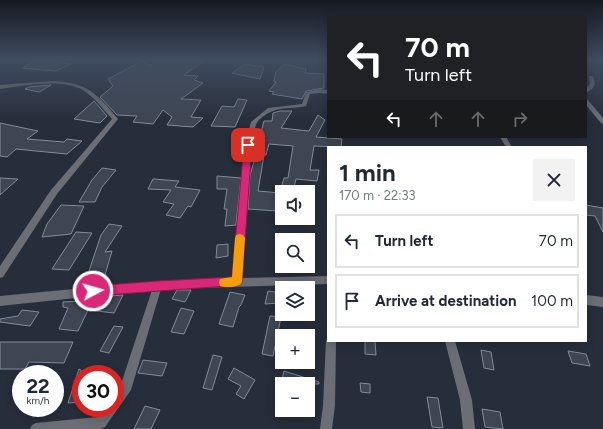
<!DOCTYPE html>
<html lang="en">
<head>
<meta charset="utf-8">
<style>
  :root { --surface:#fff; --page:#f2f2f3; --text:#1f2937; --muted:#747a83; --line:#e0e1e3 }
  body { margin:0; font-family:Figtree,sans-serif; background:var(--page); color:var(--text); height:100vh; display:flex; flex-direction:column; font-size:15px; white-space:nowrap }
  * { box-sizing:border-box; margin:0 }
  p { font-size:13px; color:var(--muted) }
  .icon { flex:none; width:22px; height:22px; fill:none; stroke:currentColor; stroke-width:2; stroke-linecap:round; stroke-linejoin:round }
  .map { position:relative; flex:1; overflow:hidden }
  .sheet { position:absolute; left:327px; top:146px; width:260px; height:196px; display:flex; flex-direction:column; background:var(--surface); border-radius:0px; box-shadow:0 2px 10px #0003 }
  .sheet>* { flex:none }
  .hud { position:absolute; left:327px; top:16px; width:260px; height:122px; border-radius:0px; box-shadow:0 2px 10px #0003; background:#202124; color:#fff; overflow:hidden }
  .tools { position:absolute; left:275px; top:185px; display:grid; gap:8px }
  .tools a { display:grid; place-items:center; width:40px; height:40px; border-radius:0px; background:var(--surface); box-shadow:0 2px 10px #0003; font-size:20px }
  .speed { position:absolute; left:12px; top:365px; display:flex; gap:8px; font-size:20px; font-weight:700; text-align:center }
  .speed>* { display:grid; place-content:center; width:52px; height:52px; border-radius:50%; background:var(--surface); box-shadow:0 2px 10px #0003; line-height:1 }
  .speed small { font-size:10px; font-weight:400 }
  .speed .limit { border:6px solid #d22; background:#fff; color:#111 }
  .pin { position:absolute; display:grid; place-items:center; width:34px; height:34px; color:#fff; margin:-17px; border-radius:8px; box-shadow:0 2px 6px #0006 }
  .me { position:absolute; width:44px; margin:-22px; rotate:84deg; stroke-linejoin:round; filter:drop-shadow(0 0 3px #0008) }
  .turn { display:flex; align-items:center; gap:14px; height:84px; padding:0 12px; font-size:18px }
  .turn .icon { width:52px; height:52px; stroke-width:2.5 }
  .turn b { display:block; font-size:28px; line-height:34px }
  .lanes { display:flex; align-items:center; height:38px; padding:0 12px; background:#0003; justify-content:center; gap:20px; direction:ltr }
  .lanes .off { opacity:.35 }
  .round { display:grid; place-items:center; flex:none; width:42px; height:42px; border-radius:0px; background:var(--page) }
  .head { display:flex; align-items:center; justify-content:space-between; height:68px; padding:0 12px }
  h1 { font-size:24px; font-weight:700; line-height:30px }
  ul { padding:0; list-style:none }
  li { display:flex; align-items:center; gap:12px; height:54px; margin:0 8px 6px; padding:0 4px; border:2px solid var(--line); border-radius:0px }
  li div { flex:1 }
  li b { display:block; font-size:15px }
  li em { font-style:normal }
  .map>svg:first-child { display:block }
  .building { fill:#3e4653; stroke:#828b9a }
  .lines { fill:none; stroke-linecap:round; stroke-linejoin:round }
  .street { fill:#6b6f75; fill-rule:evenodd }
  .route { fill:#db2777; stroke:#8e194d }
  .slow { fill:#f59e0b }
</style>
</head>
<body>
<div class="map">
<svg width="603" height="429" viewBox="0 0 603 429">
  <rect width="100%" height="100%" fill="#272e3b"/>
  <!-- building -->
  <path class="building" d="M 36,60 L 40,60 L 71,64 L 55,71 L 22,68 Z
    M 156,60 L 205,60 L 184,75 L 198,76 L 194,80 L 203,83 L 181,99 L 201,100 L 191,117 L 203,118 L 193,127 L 167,125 L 172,117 L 163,110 L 153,124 L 133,122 L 137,116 L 117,115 L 100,97 L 113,86 L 108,79 L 142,61 L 150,66 Z
    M 245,64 L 264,67 L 260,79 L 232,73 Z
    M 284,64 L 306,69 L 305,73 L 324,74 L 324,88 L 306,91 L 302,99 L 272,94 L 274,92 L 269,91 L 276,82 L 274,81 L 276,72 Z
    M 51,85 L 39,92 L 25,89 L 29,87 Z
    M 238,99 L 247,100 L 235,127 L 211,126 L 222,106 L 234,107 Z
    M 94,101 L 107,116 L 100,123 L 74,119 Z
    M 280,111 L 292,111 L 281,128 L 309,131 L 318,115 L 325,120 L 316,137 L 342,139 L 341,147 L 314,146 L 310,170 L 319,170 L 317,181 L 296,179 L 293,192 L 280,192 L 284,178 L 288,178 L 293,146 L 269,144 L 266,155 L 264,155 L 258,191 L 280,193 L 277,211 L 248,209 L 250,175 L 263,132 L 261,132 L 264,121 L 272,121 L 273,113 Z
    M 0,123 L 38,131 L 27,139 L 64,142 L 67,139 L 82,141 L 67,154 L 16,149 L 7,157 L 0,156 Z
    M 102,168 L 116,170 L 102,187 L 95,202 L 79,202 L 92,180 Z
    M 217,176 L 241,178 L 236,225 L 225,226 L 227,209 L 224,209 L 227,189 L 217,189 Z
    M 0,178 L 18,179 L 0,195 Z
    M 153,179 L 179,181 L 175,187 L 200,190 L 191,207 L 188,206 L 180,218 L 166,215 L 174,204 L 163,202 L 171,190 L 148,189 Z
    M 61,205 L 84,206 L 71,234 L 42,237 L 47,224 Z
    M 586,205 L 603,208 L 603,232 L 595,216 L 586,215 Z
    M 109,224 L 122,226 L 105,252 L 112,251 L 105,275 L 90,276 L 92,272 L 89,271 L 101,235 Z
    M 76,232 L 92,233 L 69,270 L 52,269 Z
    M 228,244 L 228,256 L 216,258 L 217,245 Z
    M 177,290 L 191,290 L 185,302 L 172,299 Z
    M 268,291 L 281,293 L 279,303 L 265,304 Z
    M 230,292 L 245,295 L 241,305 L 239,307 L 233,327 L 219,324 Z
    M 123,295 L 114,313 L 88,310 L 78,331 L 59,329 L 68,308 L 63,307 L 63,302 L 108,300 L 110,296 Z
    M 181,308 L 194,311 L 184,334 L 171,332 Z
    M 22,310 L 39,312 L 30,326 L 0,322 L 0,319 L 18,316 Z
    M 270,316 L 281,317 L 273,356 L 262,354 Z
    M 114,326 L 123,327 L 109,353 L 100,351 Z
    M 365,341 L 375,341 L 376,355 L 365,354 Z
    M 0,342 L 73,342 L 64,363 L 29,362 L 25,369 L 0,369 Z
    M 481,350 L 491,352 L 494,370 L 484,368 Z
    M 568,351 L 586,354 L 590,366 L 572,363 Z
    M 213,355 L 222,357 L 212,390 L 203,388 Z
    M 143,360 L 167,363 L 162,376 L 138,373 Z
    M 234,368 L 255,380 L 244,399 L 236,394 L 241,386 L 228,379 Z
    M 79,369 L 81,370 L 81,402 L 68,403 Z
    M 284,371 L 319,382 L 319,384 L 281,384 Z
    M 360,383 L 370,384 L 370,393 L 361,392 Z
    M 427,397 L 438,398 L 443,428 L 432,427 Z
    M 145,406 L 160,410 L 151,429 L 134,429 Z
    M 482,409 L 500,412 L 503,429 L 485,427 Z"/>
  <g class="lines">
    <!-- street -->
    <path class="street" d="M 589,76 L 593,76 L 595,84 L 592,89 L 586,93 L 586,88 L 590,84 Z
      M 53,81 C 86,82 98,94 118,119 L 57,194 L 3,277 L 0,278 L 0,266 L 51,190 L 112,119 C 103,109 95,98 83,90 C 62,78 23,86 0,89 L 0,85 Z
      M 320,89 L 328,90 L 328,94 L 320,93 L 310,94 L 306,106 C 286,110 274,105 258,121 C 248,132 244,256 242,278 L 328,276 L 328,284 L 161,289 L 131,390 L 105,427 L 101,429 L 30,429 L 32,425 L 36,423 L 98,417 L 105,408 L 115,408 L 115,394 L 120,387 L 152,290 L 0,306 L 0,296 L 158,281 L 233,279 L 245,145 L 251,122 L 268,108 L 302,104 L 306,92 Z
      M 586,99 L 588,100 L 603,118 L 603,124 L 601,123 L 586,105 Z
      M 500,137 L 506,137 L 512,147 L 506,147 Z
      M 586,295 L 603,297 L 603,307 L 586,305 Z
      M 328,337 L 328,341 L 336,341 L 335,405 L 332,429 L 320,429 L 323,405 L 326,341 Z
      M 445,341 L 455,341 L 472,400 L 475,429 L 463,429 L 460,400 Z"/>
  </g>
  <!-- sky -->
  <linearGradient id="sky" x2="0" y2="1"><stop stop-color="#151920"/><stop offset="0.5" stop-color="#414c60"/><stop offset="1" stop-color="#414c60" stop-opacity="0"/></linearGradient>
  <rect width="603" height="120" fill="url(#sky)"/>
  <!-- route -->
  <path class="route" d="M 248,142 L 252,145 L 242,282 L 240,285 L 93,296 L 89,295 L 87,291 L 89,288 L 93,286 L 158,281 L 232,277 L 244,145 Z"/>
  <!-- slow -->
  <path class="slow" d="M 240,234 L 243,235 L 245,238 L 242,282 L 240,285 C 234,287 226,288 220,286 L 219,282 L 220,279 L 232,277 L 235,238 L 236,235 Z"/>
</svg>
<div class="tools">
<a><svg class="icon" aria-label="sound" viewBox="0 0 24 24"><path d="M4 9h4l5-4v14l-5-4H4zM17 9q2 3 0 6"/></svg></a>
<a><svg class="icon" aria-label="search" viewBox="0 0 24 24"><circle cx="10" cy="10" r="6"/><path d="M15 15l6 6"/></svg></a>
<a><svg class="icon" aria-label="layers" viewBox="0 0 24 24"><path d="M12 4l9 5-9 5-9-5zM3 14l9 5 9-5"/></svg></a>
<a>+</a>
<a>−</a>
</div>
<div class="speed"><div>22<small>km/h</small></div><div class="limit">30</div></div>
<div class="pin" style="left:248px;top:145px;background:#d93025"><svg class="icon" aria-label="arrive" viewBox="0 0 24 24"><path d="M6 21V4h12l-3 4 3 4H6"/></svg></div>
<svg class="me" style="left:93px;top:291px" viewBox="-20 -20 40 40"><circle r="17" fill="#db2777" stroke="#fff" stroke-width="3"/><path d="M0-11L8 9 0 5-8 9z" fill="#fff"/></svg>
<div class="hud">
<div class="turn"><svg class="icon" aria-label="left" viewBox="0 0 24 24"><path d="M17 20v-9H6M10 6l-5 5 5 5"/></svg><div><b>70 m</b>Turn left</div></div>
<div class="lanes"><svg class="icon" aria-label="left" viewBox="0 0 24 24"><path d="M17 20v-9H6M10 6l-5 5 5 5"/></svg><svg class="icon off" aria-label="ahead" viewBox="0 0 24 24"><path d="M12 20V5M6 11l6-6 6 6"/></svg><svg class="icon off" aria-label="ahead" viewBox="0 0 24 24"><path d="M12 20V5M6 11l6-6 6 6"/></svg><svg class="icon off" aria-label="right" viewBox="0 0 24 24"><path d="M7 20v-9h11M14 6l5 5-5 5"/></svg></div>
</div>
<section class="sheet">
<div class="head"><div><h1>1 min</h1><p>170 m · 22:33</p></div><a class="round"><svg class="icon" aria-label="close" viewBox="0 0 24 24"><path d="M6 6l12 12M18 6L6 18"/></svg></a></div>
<ul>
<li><svg class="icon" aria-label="left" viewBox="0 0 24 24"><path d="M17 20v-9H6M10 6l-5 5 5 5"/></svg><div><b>Turn left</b></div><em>70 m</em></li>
<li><svg class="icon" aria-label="arrive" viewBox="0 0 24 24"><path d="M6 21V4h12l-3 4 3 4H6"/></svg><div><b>Arrive at destination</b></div><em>100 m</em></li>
</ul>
</section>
</div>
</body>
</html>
